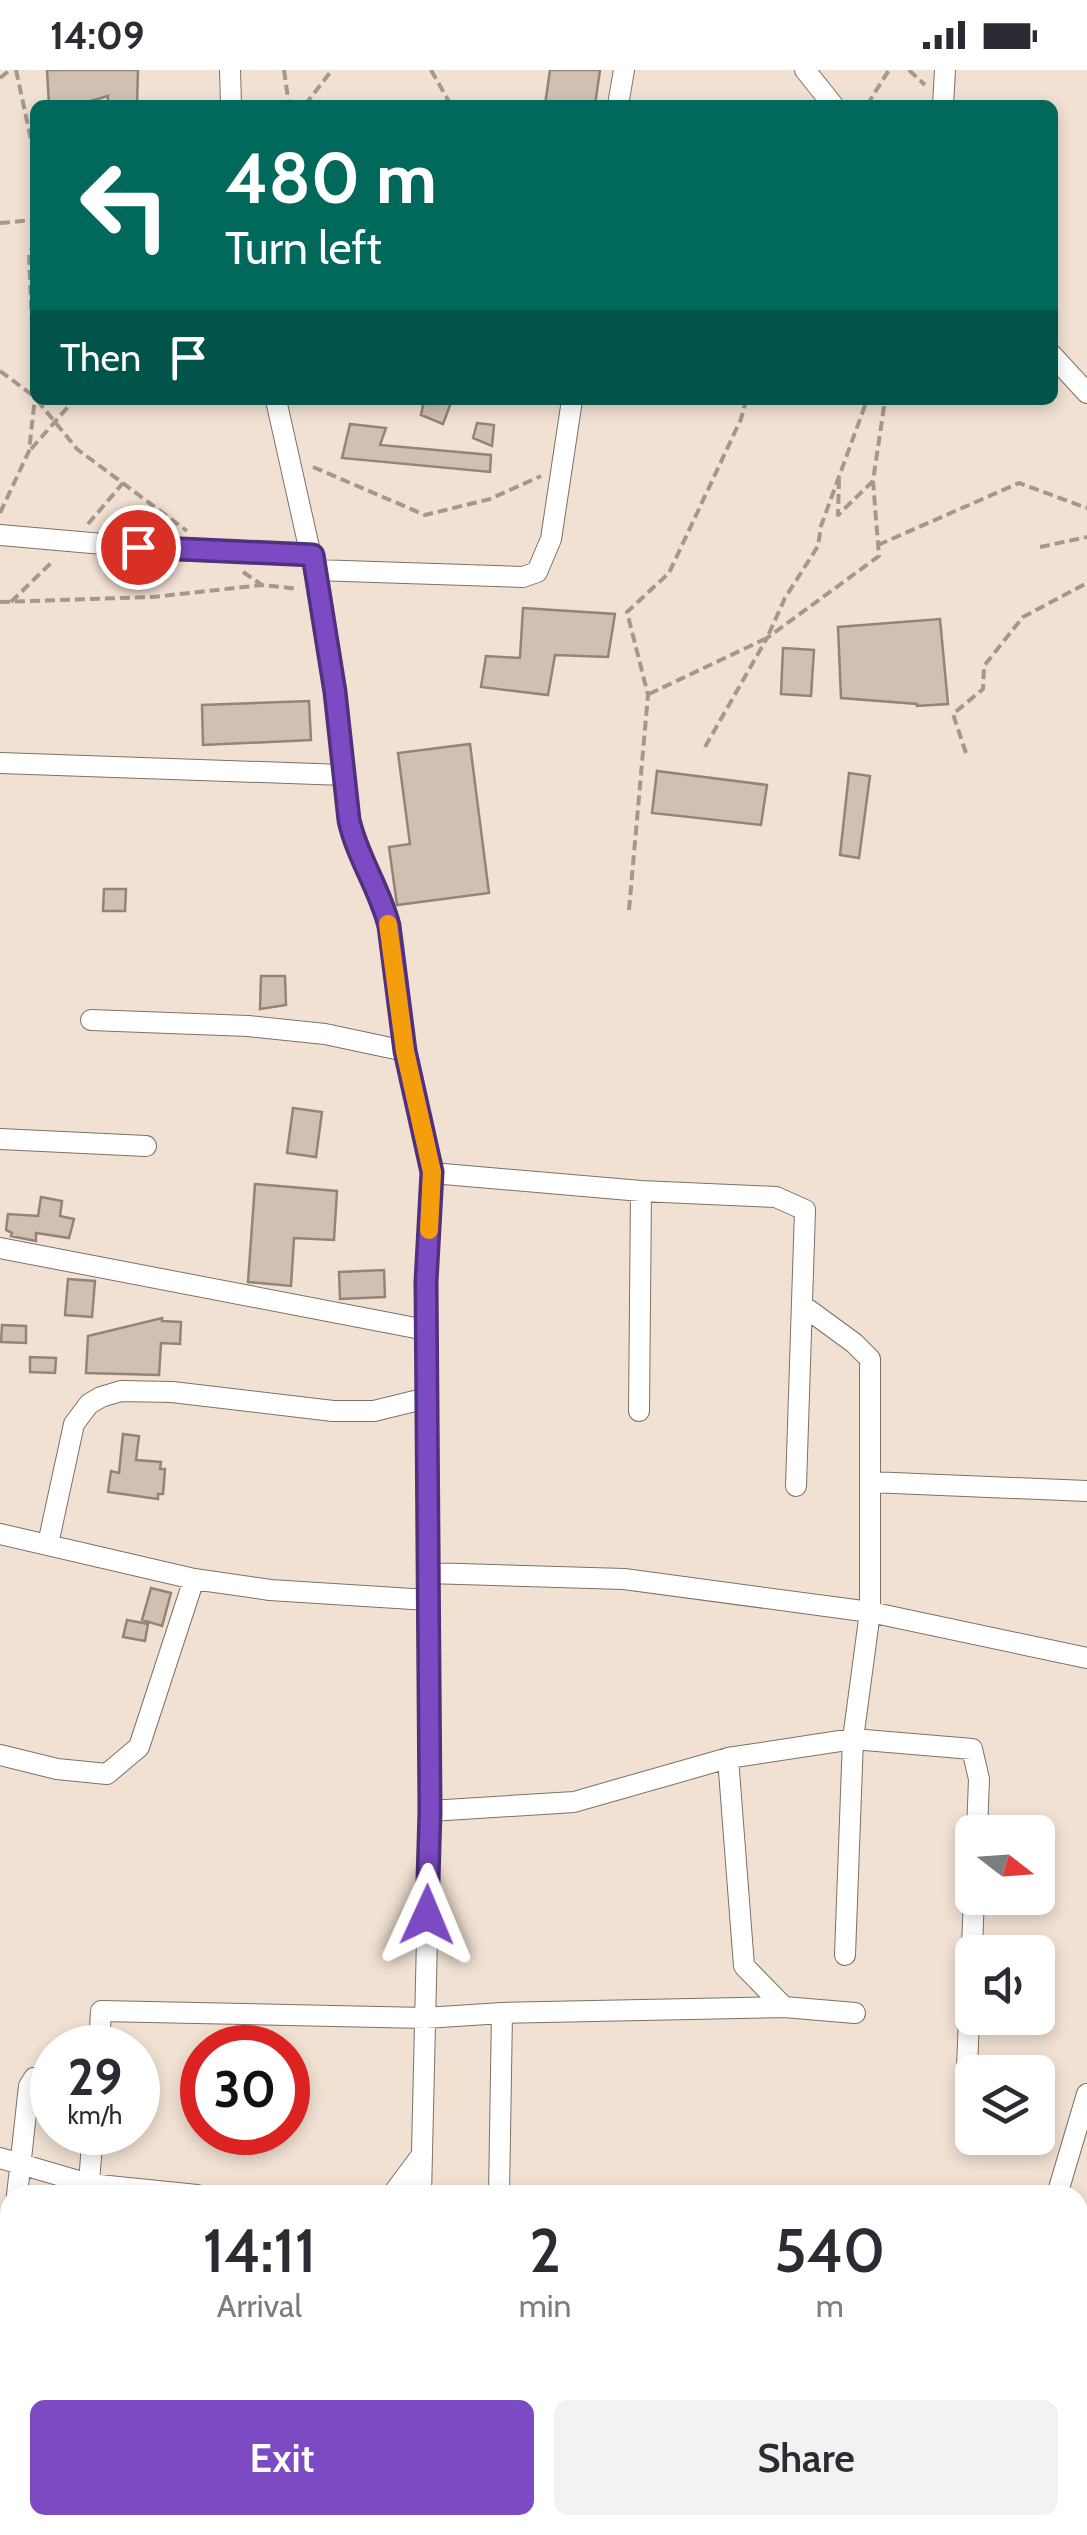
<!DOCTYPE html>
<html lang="en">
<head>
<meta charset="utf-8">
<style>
  :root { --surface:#fff; --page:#f2f2f3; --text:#2b2b33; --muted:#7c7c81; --accent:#7c4ac2 }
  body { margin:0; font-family:Cabin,sans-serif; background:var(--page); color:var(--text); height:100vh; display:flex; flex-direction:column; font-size:38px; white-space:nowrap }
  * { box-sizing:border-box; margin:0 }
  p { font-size:32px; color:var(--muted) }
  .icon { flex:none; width:55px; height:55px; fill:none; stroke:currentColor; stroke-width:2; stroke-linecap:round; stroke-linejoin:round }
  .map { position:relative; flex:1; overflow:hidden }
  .sheet { position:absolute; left:0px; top:2115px; width:1088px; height:350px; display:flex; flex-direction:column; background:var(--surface); border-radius:30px 30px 0 0; box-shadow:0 5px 15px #0003 }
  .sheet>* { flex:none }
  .hud { position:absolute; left:30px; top:30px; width:1028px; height:305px; border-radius:15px; box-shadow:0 5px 15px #0003; background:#00695c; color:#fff; overflow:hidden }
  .needle { width:65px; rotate:107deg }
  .fabs { position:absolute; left:955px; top:1745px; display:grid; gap:20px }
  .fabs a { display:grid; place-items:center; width:100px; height:100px; border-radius:15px; background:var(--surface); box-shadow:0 5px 15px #0003; font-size:50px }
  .speed { position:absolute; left:30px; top:1955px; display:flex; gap:20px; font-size:50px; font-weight:700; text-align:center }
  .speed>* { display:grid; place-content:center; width:130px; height:130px; border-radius:50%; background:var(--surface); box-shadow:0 5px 15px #0003; line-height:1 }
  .speed small { font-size:25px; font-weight:400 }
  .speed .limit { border:15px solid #d22; background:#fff; color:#111 }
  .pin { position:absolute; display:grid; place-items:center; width:85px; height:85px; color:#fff; margin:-42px; border:5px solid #fff; border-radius:50%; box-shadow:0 2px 10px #0007 }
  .me { position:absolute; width:110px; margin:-55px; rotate:1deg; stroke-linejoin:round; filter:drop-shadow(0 0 8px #0008) }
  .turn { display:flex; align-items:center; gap:35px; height:210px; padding:0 30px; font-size:45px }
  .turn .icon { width:130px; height:130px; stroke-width:2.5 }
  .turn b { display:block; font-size:70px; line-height:85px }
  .then { display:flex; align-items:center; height:95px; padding:0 30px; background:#0003; gap:20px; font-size:38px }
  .eta { display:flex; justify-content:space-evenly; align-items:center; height:170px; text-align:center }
  .eta b { font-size:60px; font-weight:600; line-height:70px }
  .primary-button { display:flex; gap:20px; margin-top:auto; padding:20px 30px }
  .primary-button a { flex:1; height:115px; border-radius:15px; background:var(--accent); color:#fff; font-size:40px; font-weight:600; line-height:115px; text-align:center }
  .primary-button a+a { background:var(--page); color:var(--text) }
  .status { display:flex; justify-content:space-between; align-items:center; height:70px; padding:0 50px; background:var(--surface); direction:ltr }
  .status svg { height:28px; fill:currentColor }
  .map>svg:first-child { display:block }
  .building { fill:#d0c0b2; stroke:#928477; stroke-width:2.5 }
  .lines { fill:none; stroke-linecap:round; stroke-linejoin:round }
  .street-casing { stroke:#7f7164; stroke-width:22 }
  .path { stroke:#a4988e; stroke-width:4; stroke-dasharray:10 5; stroke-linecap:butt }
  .street { stroke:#fff; stroke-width:20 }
  .route-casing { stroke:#51307e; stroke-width:25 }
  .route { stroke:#7c4ac2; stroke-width:18 }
  .slow { stroke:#f59e0b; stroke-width:18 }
</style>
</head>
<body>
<div class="status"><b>14:09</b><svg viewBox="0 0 49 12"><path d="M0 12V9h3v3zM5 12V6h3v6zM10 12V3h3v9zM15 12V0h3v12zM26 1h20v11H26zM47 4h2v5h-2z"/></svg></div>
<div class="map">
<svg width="1087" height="2465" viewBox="0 0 1087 2465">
  <rect width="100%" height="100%" fill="#f1e1d3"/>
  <!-- building -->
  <path class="building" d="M 47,0 L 138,0 L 137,35 L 108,35 L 108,26 L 77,35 L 49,35 Z
    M 550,0 L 600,0 L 595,35 L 545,35 Z
    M 424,330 L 452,330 L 443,354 L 421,345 Z
    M 477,353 L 494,355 L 492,376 L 473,368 Z
    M 350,354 L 386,358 L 380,375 L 491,385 L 490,402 L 342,388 Z
    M 523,538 L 615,544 L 608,587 L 555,585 L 548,625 L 481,617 L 486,586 L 520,588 Z
    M 940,549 L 948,634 L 917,636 L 917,634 L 841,628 L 838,557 Z
    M 783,578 L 814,580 L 811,626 L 781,624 Z
    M 309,631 L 311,670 L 203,675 L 202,635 Z
    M 470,674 L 489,823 L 397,835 L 389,777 L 410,774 L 398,683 Z
    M 657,701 L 767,715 L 761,755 L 652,743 Z
    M 849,703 L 870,706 L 859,788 L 840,785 Z
    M 104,819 L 126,819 L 125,841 L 103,841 Z
    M 261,906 L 285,906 L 286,935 L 260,939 Z
    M 293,1038 L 322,1042 L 316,1087 L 287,1083 Z
    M 255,1114 L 337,1121 L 334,1170 L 294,1168 L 291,1216 L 248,1212 Z
    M 41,1127 L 62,1131 L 60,1146 L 74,1149 L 69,1168 L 36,1163 L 36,1171 L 11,1166 L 12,1163 L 6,1160 L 8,1144 L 38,1146 Z
    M 384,1200 L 385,1227 L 340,1229 L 339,1202 Z
    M 68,1209 L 95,1211 L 92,1247 L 65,1245 Z
    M 162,1248 L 162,1251 L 181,1252 L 180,1274 L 161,1273 L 159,1305 L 86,1303 L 88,1266 Z
    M 2,1255 L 26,1256 L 26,1273 L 1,1272 Z
    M 30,1287 L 56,1288 L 55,1303 L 30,1302 Z
    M 123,1364 L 139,1366 L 136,1390 L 161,1392 L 160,1399 L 165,1399 L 163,1424 L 158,1424 L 158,1429 L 108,1422 L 111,1401 L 119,1403 Z
    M 151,1518 L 171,1523 L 162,1556 L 142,1550 Z
    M 127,1550 L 148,1554 L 145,1571 L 123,1567 Z"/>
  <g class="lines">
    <defs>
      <path id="street" d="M 230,0 L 231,35
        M 805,0 L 833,35
        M 618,35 L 624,0
        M 943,35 L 945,0
        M 1052,285 L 1087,323
        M 276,330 L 319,522 L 335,622 L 349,749 C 357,787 380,819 389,857 L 405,981 L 432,1103 L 426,1212 L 430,1741 L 421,2125
        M 0,465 L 171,480 L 313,485
        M 315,500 L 523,507 L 537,502 L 551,469 L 572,330
        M 0,693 L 344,705
        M 91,950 L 248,956 L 325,964 L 405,981
        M 0,1069 L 146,1076
        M 432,1103 L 641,1121 L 776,1127 L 805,1140 L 796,1416
        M 0,1178 L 426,1260
        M 802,1235 L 854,1273 L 870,1289 L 870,1542 L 853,1669 L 845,1885
        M 639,1341 L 641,1121
        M 870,1412 L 1087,1421
        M 0,1464 L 194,1509 L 270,1520 L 428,1530
        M 48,1474 L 74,1354 L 89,1334 L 101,1327 L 121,1321 L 172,1322 L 333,1341 L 374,1341 L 427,1328
        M 427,1503 L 624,1509 L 870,1542 L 1087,1588
        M 0,1685 L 57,1699 L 107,1704 L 139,1677 L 194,1509
        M 728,1688 L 744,1896 L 784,1937 L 855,1943
        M 430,1741 L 574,1732 L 728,1688 L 853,1669 L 972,1679 L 979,1709 L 977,1762
        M 99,1978 L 101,1941 L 425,1948 L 502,1943 L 784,1937
        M 966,2022 L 974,1828
        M 0,2088 L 89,2114 L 197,2125
        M 17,2125 L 29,2016 L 34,2008 L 52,2009
        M 88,2125 L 93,2062
        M 392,2125 L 421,2086
        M 499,2125 L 502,1943
        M 1057,2125 L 1087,2024
        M 7,2196 L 10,2175
        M 0,2283 L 10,2273
        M 1078,2360 L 1087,2394
        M 178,2455 L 178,2465
        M 414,2465 L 414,2455"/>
    </defs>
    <!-- street casing -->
    <use href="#street" class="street-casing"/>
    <!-- path -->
    <path class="path" d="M 16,0 L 35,88
      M 284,0 L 289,35
      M 431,0 L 451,35
      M 909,0 L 925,15
      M 0,8 L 10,0
      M 305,35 L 332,0
      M 867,35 L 889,0
      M 0,153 L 35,150
      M 0,301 L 35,327
      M 37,330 L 77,379 L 187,461
      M 31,379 L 74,330
      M 313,397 L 425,445 L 490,429 L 541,406
      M 839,409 L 838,445 L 873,411
      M 0,443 L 29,381 L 35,327 L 29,184 L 35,172
      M 88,454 L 123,413
      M 878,475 L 1019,413 L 1087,438
      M 1040,477 L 1087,467
      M 243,502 L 262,515 L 299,519
      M 0,532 L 153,527 L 262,515
      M 11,532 L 54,490
      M 649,624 L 767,568 L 785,528 L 818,476 L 821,456 L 867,330
      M 705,677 L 767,568 L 879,486 L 873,411 L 885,330
      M 966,683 L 953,644 L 983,619 L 984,596 L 1023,547 L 1087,513
      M 629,840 L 648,625 L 627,542 L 669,503 L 741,349 L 746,330"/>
    <!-- street -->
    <use href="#street" class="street"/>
  </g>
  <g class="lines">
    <defs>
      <path id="route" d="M 138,477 L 313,485 L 335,622 L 349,750 C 357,787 380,819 389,856 L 405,981 L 432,1102 L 426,1212 L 430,1741 L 427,1845"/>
    </defs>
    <!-- route casing -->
    <use href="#route" class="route-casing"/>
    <!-- route -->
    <use href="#route" class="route"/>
    <!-- slow -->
    <path class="slow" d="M 388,854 L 405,981 L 432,1102 L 429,1160"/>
  </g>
</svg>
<div class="fabs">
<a><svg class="needle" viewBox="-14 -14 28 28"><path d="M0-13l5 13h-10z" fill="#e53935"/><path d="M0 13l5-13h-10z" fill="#7c7c81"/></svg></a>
<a><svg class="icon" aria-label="sound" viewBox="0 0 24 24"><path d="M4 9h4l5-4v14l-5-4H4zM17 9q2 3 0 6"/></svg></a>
<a><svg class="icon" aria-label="layers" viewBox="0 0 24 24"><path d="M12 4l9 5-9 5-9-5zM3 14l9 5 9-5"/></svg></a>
</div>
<div class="speed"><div>29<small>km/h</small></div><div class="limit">30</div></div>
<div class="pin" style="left:138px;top:477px;background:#d93025"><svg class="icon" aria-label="arrive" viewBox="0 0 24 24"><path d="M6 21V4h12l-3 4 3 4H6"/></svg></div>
<svg class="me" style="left:427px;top:1845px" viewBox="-20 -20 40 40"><path d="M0-17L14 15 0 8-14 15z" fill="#7c4ac2" stroke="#fff" stroke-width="4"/></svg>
<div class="hud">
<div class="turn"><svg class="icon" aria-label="left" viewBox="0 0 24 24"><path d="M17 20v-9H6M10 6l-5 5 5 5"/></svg><div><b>480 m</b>Turn left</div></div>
<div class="then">Then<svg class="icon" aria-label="arrive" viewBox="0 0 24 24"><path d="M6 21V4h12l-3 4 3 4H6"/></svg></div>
</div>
<section class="sheet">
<div class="eta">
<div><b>14:11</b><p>Arrival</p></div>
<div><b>2</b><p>min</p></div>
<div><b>540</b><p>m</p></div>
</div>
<div class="primary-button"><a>Exit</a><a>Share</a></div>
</section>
</div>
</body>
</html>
